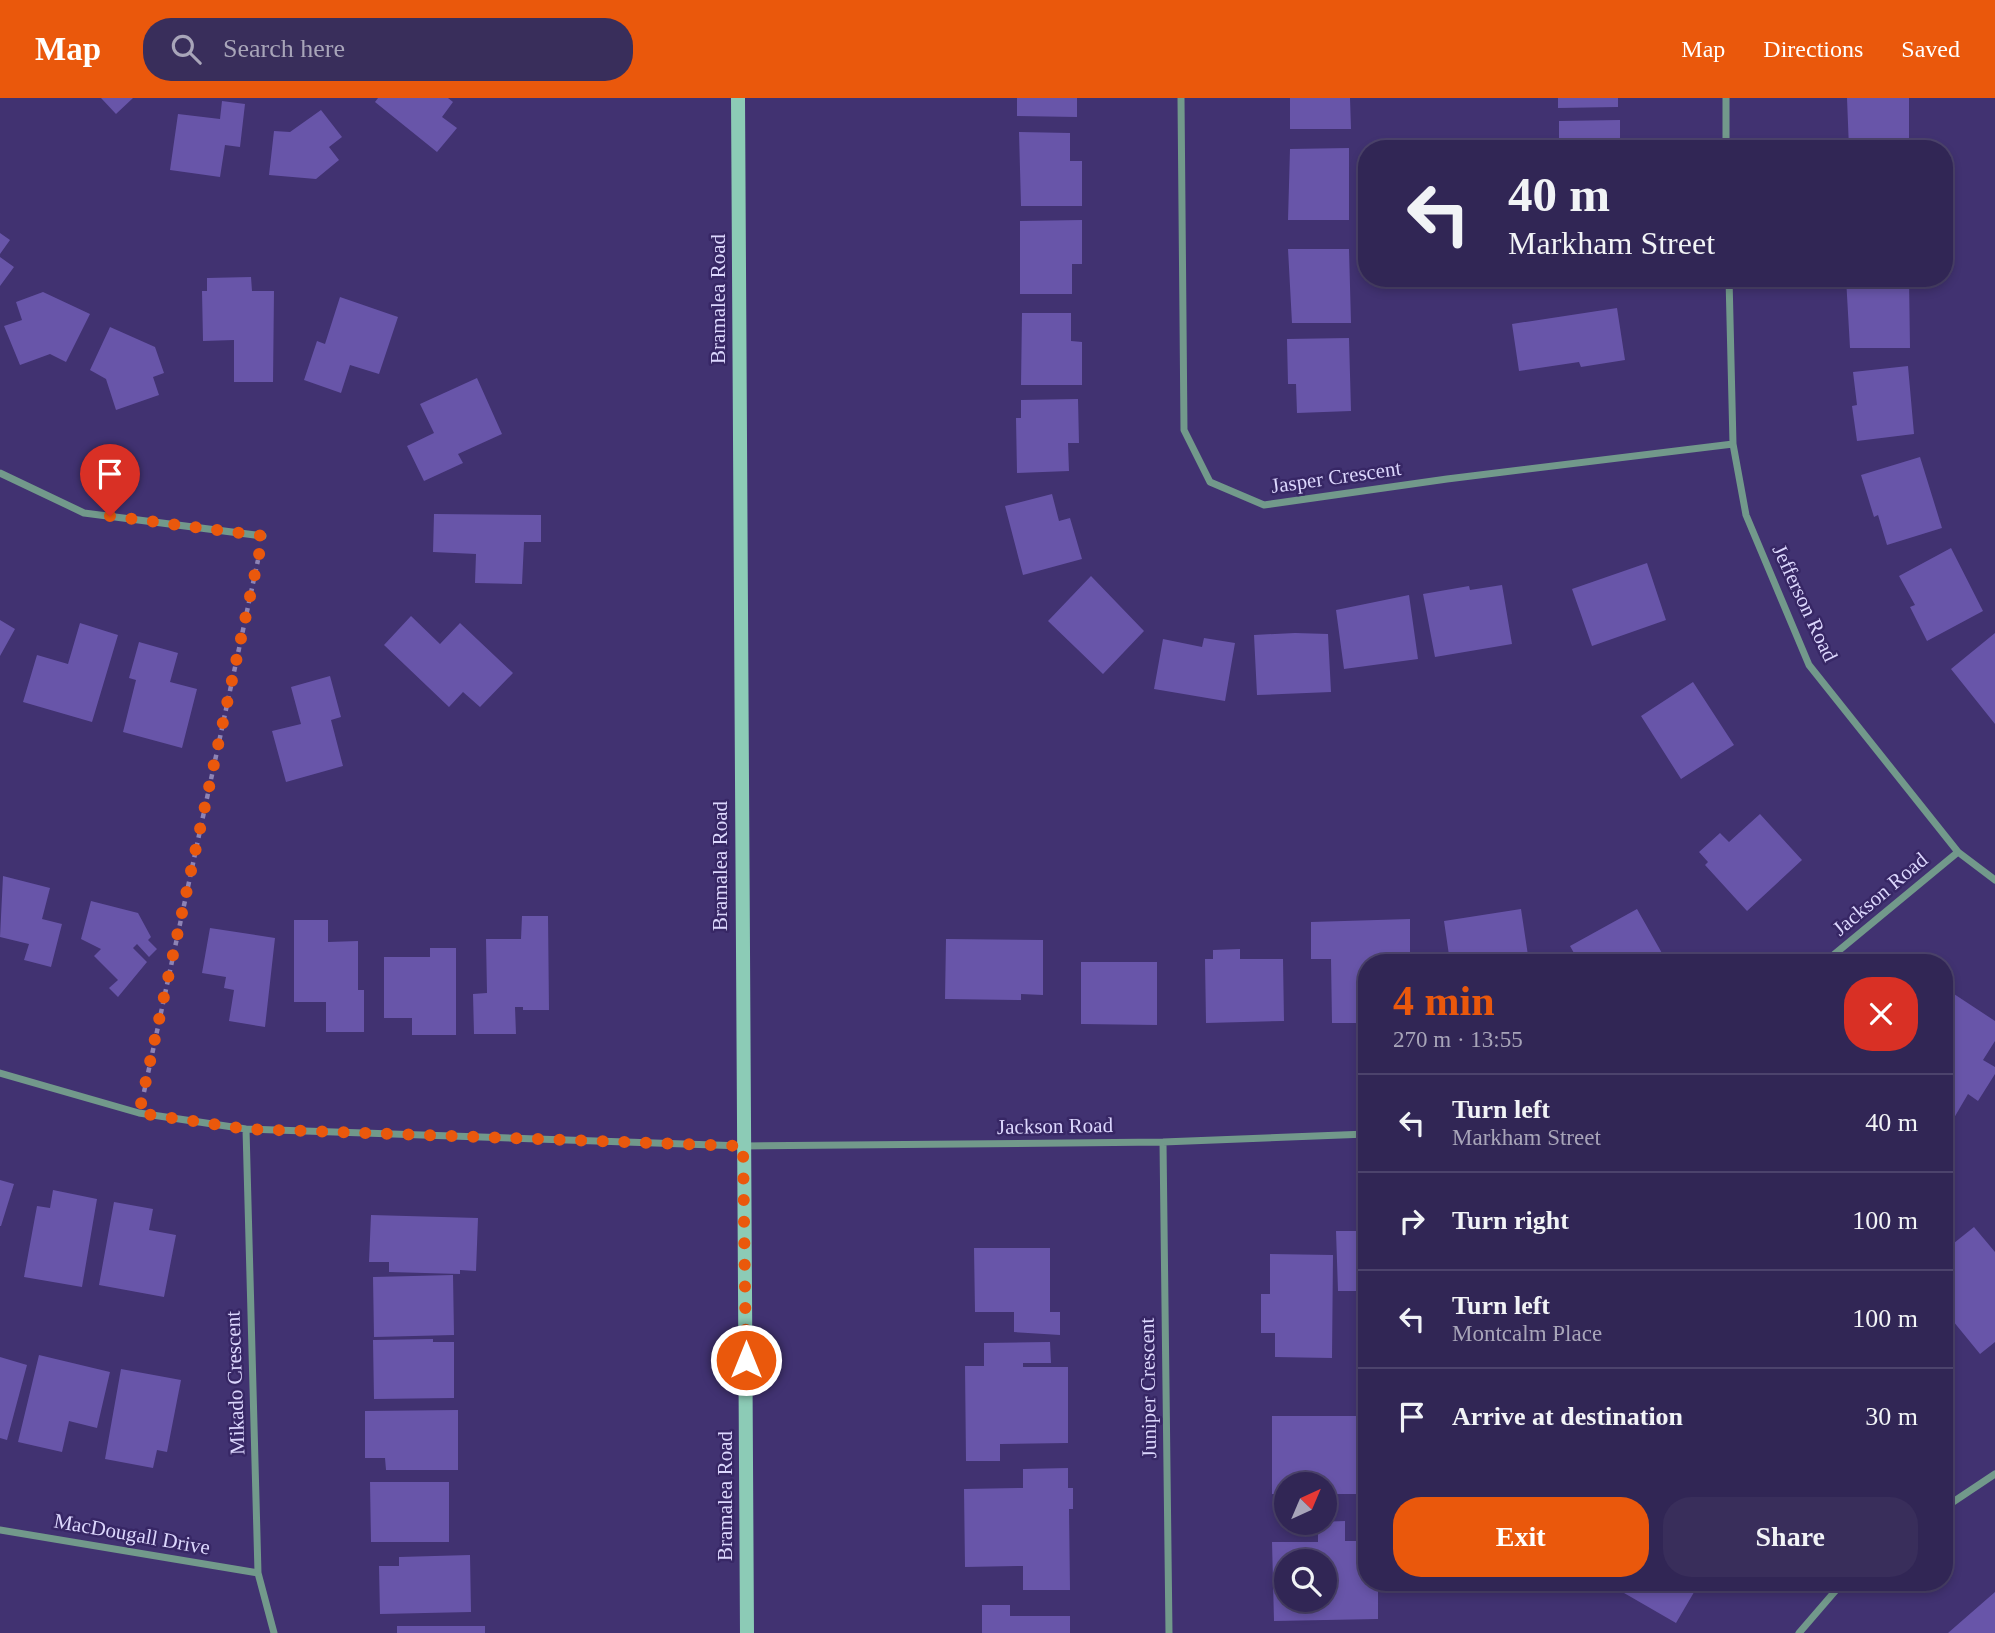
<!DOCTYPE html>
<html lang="en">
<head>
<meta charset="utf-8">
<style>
  :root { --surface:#312655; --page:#392e5b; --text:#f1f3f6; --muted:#a8a5b9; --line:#4c436c; --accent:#ea580c }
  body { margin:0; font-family:"Times New Roman",serif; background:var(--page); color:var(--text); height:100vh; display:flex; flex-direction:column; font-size:26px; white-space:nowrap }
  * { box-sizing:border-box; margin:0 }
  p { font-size:23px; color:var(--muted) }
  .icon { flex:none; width:38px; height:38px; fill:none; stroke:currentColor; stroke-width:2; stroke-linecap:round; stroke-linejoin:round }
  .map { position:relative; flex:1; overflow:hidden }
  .sheet { position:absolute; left:1358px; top:856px; width:595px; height:637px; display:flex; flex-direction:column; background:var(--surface); border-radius:28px; box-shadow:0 4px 10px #0003,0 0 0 2px var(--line) }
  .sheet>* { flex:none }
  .top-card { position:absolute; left:1358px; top:42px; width:595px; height:147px; border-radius:28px; box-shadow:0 4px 10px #0003,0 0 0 2px var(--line); background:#312655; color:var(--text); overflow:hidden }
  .needle { width:46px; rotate:44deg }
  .fabs { position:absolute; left:1274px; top:1374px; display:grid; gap:14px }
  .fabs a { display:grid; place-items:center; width:63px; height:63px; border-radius:50%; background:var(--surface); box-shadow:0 4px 10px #0003,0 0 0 2px var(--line); font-size:35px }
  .pin { position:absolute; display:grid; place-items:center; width:60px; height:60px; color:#fff; margin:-72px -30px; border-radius:50% 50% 50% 0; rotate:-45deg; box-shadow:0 0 7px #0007 }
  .pin .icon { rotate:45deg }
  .me { position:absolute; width:77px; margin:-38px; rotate:0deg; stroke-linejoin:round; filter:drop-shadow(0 0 5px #0008) }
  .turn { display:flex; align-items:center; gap:24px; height:147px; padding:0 35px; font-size:32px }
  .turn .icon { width:91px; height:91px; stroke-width:2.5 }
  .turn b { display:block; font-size:49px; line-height:60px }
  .round { display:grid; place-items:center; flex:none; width:74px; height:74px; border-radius:28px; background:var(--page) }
  .headline { display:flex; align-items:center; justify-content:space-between; height:119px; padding:0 35px }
  h1 { font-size:42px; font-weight:800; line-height:52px; color:var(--accent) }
  .button { display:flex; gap:14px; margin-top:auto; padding:14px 35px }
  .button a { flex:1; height:80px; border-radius:28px; background:var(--accent); color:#fff; font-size:28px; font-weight:800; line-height:80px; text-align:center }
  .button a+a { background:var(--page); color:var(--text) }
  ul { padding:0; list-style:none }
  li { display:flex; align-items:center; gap:21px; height:98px; padding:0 35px; border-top:2px solid var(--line) }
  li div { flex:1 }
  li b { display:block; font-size:26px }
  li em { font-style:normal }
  header { display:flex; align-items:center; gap:42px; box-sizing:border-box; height:98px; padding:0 35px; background:var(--accent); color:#fff }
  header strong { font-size:33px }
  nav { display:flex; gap:38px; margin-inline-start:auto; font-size:24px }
  .search { width:490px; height:63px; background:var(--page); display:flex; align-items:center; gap:18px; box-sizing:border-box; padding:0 24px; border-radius:28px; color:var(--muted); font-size:26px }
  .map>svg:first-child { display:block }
  .building { fill:#6855a9; fill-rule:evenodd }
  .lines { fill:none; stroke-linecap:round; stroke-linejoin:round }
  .path { stroke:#8d83b5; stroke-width:4.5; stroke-dasharray:5 5; stroke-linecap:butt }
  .street { stroke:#72998b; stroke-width:7 }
  .secondary { stroke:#8ccbb6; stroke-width:14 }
  .route { stroke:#ea580c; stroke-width:12; stroke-dasharray:0 21.6 }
  .labels { text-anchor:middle; stroke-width:5; stroke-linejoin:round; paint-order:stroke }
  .street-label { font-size:21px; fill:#dcd7fd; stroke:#372765 }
</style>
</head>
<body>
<header>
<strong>Map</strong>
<div class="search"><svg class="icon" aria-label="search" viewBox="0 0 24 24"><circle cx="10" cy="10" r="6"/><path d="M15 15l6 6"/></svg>Search here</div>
<nav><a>Map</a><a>Directions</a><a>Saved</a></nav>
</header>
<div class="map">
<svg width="1995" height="1535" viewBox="0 0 1995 1535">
  <rect width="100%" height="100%" fill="#413271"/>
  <!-- building -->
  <path class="building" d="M 101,0 L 133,0 L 116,16 Z
    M 378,0 L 448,0 L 453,4 L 442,19 L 457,30 L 437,54 L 375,4 Z
    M 1017,0 L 1077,0 L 1077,19 L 1017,18 Z
    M 1290,0 L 1350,0 L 1351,31 L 1290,31 Z
    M 1558,0 L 1618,0 L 1618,9 L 1558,10 Z
    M 1847,0 L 1909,0 L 1909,51 L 1849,51 Z
    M 222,3 L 245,6 L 240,49 L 225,47 L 220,79 L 170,72 L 178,16 L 220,21 Z
    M 321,12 L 342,39 L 329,49 L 339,62 L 316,81 L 269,77 L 274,33 L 290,34 Z
    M 1620,22 L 1620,51 L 1559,51 L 1559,23 Z
    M 1019,34 L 1070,35 L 1070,63 L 1082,63 L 1082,108 L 1021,108 Z
    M 1349,50 L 1349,122 L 1288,122 L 1290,51 Z
    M 1082,122 L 1082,166 L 1072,166 L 1072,196 L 1020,196 L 1020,123 Z
    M 0,135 L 10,142 L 0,156 Z
    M 1288,151 L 1349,151 L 1351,225 L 1292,225 Z
    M 0,159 L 14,169 L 0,188 Z
    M 251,179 L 252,193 L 274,193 L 273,284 L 234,284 L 234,242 L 203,243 L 202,193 L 207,193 L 207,180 Z
    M 1559,180 L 1618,180 L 1619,187 L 1559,188 Z
    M 1846,180 L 1909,180 L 1910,250 L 1850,250 Z
    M 43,194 L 90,216 L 66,264 L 50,256 L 20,267 L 4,228 L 22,222 L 16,204 Z
    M 340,199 L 398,219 L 379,276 L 350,267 L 341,295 L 304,282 L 317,243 L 325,246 Z
    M 1617,210 L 1625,262 L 1581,269 L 1579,264 L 1519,273 L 1512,226 Z
    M 1022,215 L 1071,215 L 1071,243 L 1082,244 L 1082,287 L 1021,287 Z
    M 110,229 L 155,249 L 164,275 L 153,279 L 159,297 L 116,312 L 106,281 L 90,272 Z
    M 1349,240 L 1351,313 L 1297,315 L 1296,286 L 1288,286 L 1287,241 Z
    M 1908,268 L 1914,336 L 1857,343 L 1852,308 L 1857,307 L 1853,274 Z
    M 477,280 L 502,336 L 458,356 L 463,365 L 424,383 L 407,348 L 434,335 L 420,306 Z
    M 1078,301 L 1079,345 L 1068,345 L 1069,373 L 1017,375 L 1016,320 L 1021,320 L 1021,302 Z
    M 1920,359 L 1942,430 L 1887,447 L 1878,417 L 1874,419 L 1861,377 Z
    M 1052,396 L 1059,423 L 1070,420 L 1082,461 L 1023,477 L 1005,408 Z
    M 434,416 L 541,417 L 541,444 L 524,444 L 522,486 L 475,485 L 476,456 L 433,454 Z
    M 1951,450 L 1983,513 L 1927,543 L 1910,509 L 1915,507 L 1899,478 Z
    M 1647,465 L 1666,522 L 1592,548 L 1572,491 Z
    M 1091,478 L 1144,533 L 1103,576 L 1048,523 Z
    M 1502,487 L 1512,546 L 1435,559 L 1423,496 L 1469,488 L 1470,492 Z
    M 1409,497 L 1418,561 L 1344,571 L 1336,512 Z
    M 411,518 L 440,546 L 460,525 L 513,575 L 480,609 L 463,594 L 449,609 L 384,547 Z
    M 0,522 L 15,531 L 0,558 Z
    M 80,525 L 118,537 L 92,624 L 23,604 L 37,557 L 68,566 Z
    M 1295,535 L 1328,536 L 1331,594 L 1257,597 L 1254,537 Z
    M 1995,535 L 1995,626 L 1951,571 Z
    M 1204,540 L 1235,545 L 1225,603 L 1154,591 L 1163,541 L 1202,549 Z
    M 139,544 L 178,555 L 170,584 L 197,591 L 182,650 L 123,634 L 136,582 L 129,580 Z
    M 330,578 L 341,619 L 331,622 L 343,668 L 286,684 L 272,633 L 301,626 L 291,589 Z
    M 1693,584 L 1734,647 L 1681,681 L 1641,618 Z
    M 1760,716 L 1802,762 L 1747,813 L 1705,767 L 1708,764 L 1699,754 L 1720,735 L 1729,744 Z
    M 3,778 L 50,790 L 42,821 L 62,826 L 51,869 L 24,862 L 29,846 L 0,839 Z
    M 91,803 L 138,815 L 151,839 L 148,842 L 157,851 L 149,859 L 137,846 L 133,850 L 147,864 L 118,899 L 109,890 L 118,882 L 94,858 L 101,851 L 81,841 Z
    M 1521,811 L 1529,864 L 1450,864 L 1444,823 Z
    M 1637,811 L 1667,864 L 1579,864 L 1570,848 Z
    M 522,818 L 548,818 L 549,912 L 523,912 L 523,909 L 515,909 L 516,936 L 474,936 L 473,896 L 487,895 L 486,841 L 521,841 Z
    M 1410,821 L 1410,864 L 1367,864 L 1367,925 L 1332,925 L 1331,861 L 1311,861 L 1311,824 Z
    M 294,822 L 328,822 L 328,844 L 358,843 L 358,892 L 364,892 L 364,934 L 326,934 L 326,904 L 294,904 Z
    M 210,830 L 275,840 L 265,929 L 229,923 L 234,892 L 224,890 L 226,879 L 202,875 Z
    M 946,841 L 1043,842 L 1043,897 L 1021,896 L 1021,902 L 945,901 Z
    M 430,850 L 456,850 L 456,937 L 412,937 L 412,920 L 384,920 L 384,859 L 430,859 Z
    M 1240,851 L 1240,861 L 1283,861 L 1284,923 L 1206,925 L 1205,861 L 1213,861 L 1213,852 Z
    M 1081,864 L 1157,864 L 1157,927 L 1081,926 Z
    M 1954,896 L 1995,923 L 1995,943 L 1983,962 L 1995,969 L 1995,976 L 1978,1003 L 1968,996 L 1944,1037 L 1944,912 Z
    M 0,1082 L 14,1086 L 1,1128 L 0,1128 Z
    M 53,1092 L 97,1101 L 82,1189 L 24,1179 L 37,1108 L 50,1110 Z
    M 114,1104 L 153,1111 L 149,1132 L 176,1137 L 164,1199 L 99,1187 Z
    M 371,1117 L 478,1120 L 476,1173 L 460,1172 L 460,1176 L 389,1174 L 389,1164 L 369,1164 Z
    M 1974,1129 L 1995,1154 L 1995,1244 L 1980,1256 L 1944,1212 L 1944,1153 Z
    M 1336,1133 L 1367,1133 L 1367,1193 L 1338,1193 Z
    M 974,1150 L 1050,1150 L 1050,1214 L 1060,1214 L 1060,1237 L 1014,1234 L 1014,1214 L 975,1214 Z
    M 1270,1156 L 1333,1157 L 1332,1260 L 1275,1259 L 1275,1235 L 1261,1235 L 1261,1196 L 1270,1196 Z
    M 453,1177 L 454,1237 L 374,1239 L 373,1179 Z
    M 433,1241 L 433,1244 L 454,1244 L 454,1300 L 374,1301 L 373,1242 Z
    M 1050,1244 L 1051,1265 L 1023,1265 L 1023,1269 L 1068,1269 L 1068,1345 L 1000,1346 L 1000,1363 L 966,1363 L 965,1268 L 984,1268 L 984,1245 Z
    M 39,1257 L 110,1274 L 97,1330 L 69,1323 L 62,1354 L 18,1344 Z
    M 0,1259 L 27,1267 L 7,1342 L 0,1340 Z
    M 121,1271 L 181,1282 L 167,1354 L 157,1352 L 153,1370 L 105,1361 Z
    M 458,1312 L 458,1372 L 386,1372 L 385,1360 L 365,1360 L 365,1313 Z
    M 1272,1318 L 1367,1318 L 1367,1396 L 1325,1396 L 1325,1386 L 1286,1386 L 1286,1396 L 1272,1396 Z
    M 1068,1370 L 1068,1390 L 1073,1390 L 1073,1411 L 1069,1411 L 1070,1492 L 1023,1492 L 1023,1468 L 965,1469 L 964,1391 L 1023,1390 L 1023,1371 Z
    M 370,1384 L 449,1384 L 449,1444 L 371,1444 Z
    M 1345,1423 L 1345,1443 L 1367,1443 L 1367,1484 L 1378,1484 L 1378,1521 L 1274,1523 L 1272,1444 L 1318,1444 L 1318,1424 ZM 1286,1463 L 1325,1463 L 1325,1502 L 1286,1502 Z
    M 470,1457 L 471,1514 L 380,1516 L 379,1468 L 399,1468 L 399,1459 Z
    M 1605,1484 L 1700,1484 L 1676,1525 Z
    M 1995,1494 L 1995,1535 L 1948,1535 Z
    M 982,1507 L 1010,1507 L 1010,1518 L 1070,1518 L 1070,1535 L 982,1535 Z
    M 397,1528 L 485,1528 L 485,1535 L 397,1535 Z"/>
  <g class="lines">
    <!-- path -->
    <path class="path" d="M 144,994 L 258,462"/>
    <!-- street -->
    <path class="street" d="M 1181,0 L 1184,332 L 1210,384 L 1264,407 L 1447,381 L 1733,346
      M 1726,51 L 1726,0
      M 1729,180 L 1733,346 L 1746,417 L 1809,567 L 1958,754 L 1995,782
      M 0,375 L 84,415 L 263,438
      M 1825,864 L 1958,754
      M 0,975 L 139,1015 L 246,1031 L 743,1048 L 1163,1044 L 1367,1036
      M 246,1031 L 258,1475 L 274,1535
      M 1163,1044 L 1169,1535
      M 1944,1410 L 1995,1376
      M 0,1432 L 258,1475
      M 1799,1535 L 1843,1484"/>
    <!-- secondary -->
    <path class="secondary" d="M 738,0 L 747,1535"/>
  </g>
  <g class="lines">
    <!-- route -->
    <path class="route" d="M 110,418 L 263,438 L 139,1015 L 246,1031 L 743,1048 L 746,1262"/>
  </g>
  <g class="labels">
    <!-- street labels -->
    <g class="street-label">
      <text transform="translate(718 201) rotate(-90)" y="7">Bramalea Road</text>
      <text transform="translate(1336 379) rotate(-8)" y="7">Jasper Crescent</text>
      <text transform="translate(1805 505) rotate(65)" y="7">Jefferson Road</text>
      <text transform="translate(720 768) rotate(-90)" y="7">Bramalea Road</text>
      <text transform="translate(1880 796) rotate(-40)" y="7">Jackson Road</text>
      <text transform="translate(1055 1028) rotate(-1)" y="7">Jackson Road</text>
      <text transform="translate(235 1285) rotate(-92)" y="7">Mikado Crescent</text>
      <text transform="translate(1148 1290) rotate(-91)" y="7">Juniper Crescent</text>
      <text transform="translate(725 1398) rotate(-90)" y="7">Bramalea Road</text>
      <text transform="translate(132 1436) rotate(10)" y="7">MacDougall Drive</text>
    </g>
  </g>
</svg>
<div class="fabs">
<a><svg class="needle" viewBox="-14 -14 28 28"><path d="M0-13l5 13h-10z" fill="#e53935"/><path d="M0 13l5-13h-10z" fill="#a8a5b9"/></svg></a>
<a><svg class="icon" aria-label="search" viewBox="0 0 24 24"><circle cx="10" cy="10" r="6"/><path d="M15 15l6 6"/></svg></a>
</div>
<div class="pin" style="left:110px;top:418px;background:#d93025"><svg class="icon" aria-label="arrive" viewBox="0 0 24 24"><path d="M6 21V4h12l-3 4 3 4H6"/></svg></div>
<svg class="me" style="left:746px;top:1262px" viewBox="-20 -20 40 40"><circle r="17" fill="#ea580c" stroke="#fff" stroke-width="3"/><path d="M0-11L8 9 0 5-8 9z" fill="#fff"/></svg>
<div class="top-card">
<div class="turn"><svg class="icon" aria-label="left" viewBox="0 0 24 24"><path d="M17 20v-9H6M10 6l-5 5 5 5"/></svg><div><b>40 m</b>Markham Street</div></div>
</div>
<section class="sheet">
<div class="headline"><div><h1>4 min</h1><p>270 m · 13:55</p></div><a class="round" style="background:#d93025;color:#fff"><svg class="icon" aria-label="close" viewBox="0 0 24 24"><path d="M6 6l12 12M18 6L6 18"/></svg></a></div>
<ul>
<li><svg class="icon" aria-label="left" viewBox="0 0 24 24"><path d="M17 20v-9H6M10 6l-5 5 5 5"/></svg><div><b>Turn left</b><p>Markham Street</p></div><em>40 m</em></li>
<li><svg class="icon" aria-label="right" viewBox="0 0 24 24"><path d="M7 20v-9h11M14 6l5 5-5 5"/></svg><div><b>Turn right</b></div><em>100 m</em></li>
<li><svg class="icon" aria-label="left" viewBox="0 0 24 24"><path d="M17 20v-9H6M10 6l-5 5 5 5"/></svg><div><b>Turn left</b><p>Montcalm Place</p></div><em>100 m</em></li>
<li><svg class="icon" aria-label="arrive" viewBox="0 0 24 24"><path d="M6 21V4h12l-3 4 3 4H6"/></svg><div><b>Arrive at destination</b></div><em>30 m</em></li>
</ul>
<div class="button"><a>Exit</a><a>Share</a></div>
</section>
</div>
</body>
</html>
